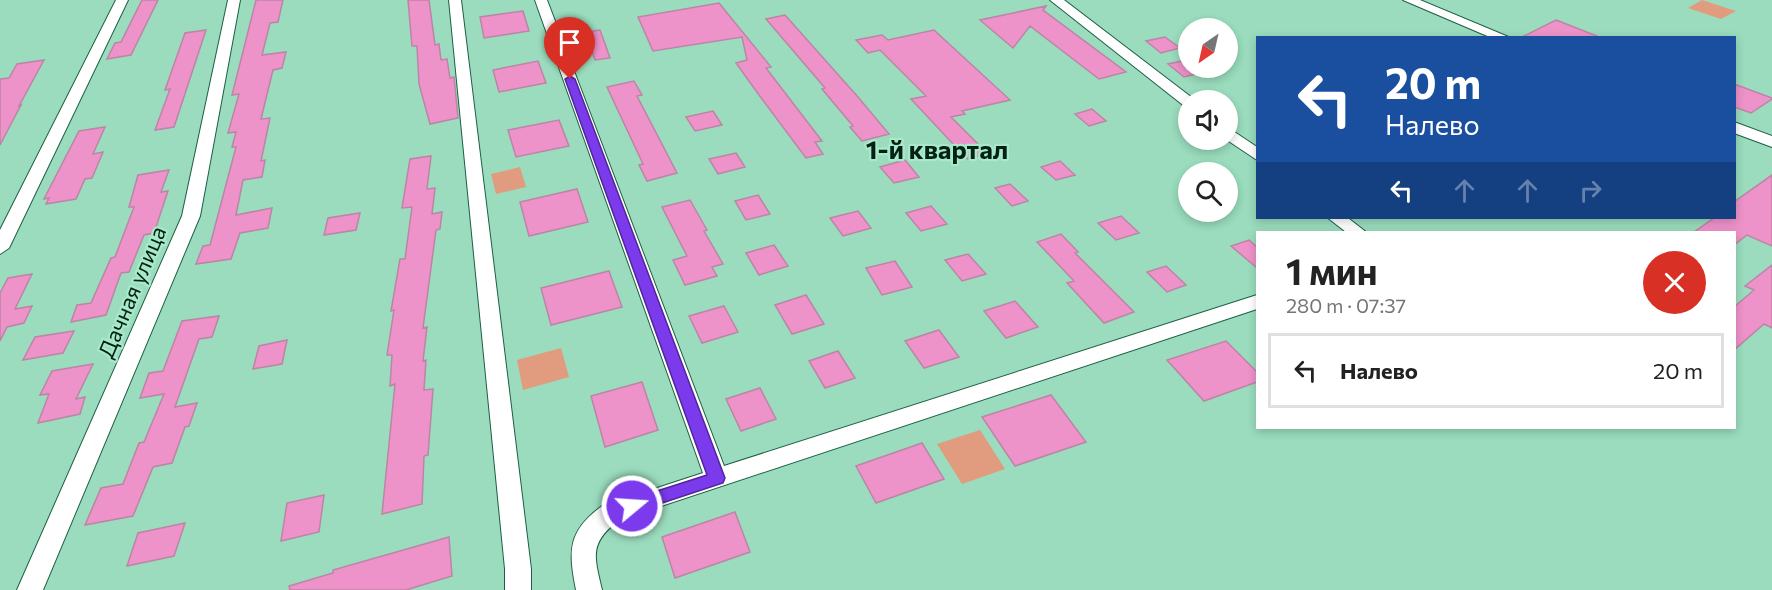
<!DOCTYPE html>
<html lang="ru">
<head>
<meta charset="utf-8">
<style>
  :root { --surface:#fff; --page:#f6f6f6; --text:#222; --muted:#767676; --line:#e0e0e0 }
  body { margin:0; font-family:Commissioner,sans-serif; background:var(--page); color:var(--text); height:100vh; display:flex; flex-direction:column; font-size:22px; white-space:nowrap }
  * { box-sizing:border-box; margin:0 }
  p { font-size:20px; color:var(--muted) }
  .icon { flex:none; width:33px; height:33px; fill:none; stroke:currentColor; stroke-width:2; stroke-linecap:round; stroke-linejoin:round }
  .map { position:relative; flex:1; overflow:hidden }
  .details { position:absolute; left:1256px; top:231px; width:480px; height:198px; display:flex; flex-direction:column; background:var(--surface); border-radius:0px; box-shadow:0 3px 9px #0003 }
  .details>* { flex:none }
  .top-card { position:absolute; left:1256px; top:36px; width:480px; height:183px; border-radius:0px; box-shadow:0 3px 9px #0003; background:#1a4fa0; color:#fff; overflow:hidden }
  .needle { width:39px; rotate:214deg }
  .tools { position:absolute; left:1178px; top:18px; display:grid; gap:12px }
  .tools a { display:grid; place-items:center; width:60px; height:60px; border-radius:50%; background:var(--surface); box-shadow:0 3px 9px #0003; font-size:30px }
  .pin { position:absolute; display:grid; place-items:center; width:51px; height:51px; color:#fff; margin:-62px -26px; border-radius:50% 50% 50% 0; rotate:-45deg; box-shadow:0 0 6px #0007 }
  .pin .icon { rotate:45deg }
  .me { position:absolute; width:66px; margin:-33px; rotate:72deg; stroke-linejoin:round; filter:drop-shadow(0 0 4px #0008) }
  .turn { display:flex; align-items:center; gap:21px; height:126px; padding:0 30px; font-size:27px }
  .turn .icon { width:78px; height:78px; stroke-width:2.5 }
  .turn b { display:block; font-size:42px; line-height:51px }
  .lanes { display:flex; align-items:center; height:57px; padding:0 30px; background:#0003; justify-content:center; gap:30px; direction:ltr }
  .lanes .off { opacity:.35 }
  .round { display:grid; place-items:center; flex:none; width:63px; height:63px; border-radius:32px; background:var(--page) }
  .head { display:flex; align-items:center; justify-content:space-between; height:102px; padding:0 30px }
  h1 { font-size:36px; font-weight:700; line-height:45px }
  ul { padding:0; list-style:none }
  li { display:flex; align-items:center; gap:18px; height:75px; margin:0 12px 9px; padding:0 18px; border:3px solid var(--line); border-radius:0px }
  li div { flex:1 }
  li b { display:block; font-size:22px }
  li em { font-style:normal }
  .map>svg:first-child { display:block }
  .green { fill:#e19b7e }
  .building { fill:#ee92ca; stroke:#bc85a5; stroke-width:1.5 }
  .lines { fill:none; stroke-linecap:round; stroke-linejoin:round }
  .street-casing { stroke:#1c5f45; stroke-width:2 }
  .street { fill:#fff; fill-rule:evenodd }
  .route { fill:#7c3aed; stroke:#51269a; stroke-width:1.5 }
  .labels { text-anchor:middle; stroke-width:4.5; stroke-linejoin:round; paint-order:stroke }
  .street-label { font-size:22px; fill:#052116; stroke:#a7e9c9 }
  .quarter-label { font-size:26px; font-weight:bold; fill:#052116; stroke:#a7e9c9 }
</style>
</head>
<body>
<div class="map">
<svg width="1772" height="590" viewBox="0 0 1772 590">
  <rect width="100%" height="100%" fill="#9adcbd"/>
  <!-- green -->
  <path class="green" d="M 1702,0 L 1736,11 L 1721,19 L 1688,8 Z
    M 520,167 L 526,187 L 496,194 L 491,174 Z
    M 561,348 L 569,377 L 523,390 L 517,360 Z
    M 980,430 L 1005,469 L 962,484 L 937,444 Z"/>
  <!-- building -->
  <path class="building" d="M 142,0 L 158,0 L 131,55 L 107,59 L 115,43 L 121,42 Z
    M 256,0 L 283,0 L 278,22 L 270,23 L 262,55 L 286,52 L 282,68 L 273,70 L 261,119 L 270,118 L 261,161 L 265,160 L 262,177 L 243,180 L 236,215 L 272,208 L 268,228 L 240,233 L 231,259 L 196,264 L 203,246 L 210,245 L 236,147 L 232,147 L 236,132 L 228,133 L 239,94 L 232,95 Z
    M 408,0 L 429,0 L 435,45 L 439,44 L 441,60 L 447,59 L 450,78 L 454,77 L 458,118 L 430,124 L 419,84 L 417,46 L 412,46 Z
    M 719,3 L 771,67 L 766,68 L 822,141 L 815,142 L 823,154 L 806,158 L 759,95 L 736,63 L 747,60 L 742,37 L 653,51 L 638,17 Z
    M 1046,6 L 1043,10 L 1126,72 L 1099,79 L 1030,26 L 1013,48 L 980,20 Z
    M 523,11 L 529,31 L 484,38 L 480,17 Z
    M 785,15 L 858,97 L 889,134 L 862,141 L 850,127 L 853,126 L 822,89 L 825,88 L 766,19 Z
    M 1556,20 L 1597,36 L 1597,38 L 1520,38 Z
    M 206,30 L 174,127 L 155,130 L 170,89 L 165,90 L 185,33 Z
    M 600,30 L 610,58 L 595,60 L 585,32 Z
    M 934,30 L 1010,100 L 962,111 L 965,114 L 951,117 L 987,153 L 967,159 L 911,99 L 926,96 L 880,50 L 868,53 L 856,40 L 882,35 L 888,40 Z
    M 1165,37 L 1180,48 L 1161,53 L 1146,41 Z
    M 44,60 L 19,106 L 21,105 L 0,145 L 0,79 L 9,78 L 17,64 Z
    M 1187,60 L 1188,68 L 1197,68 L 1204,72 L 1184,77 L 1168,64 Z
    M 538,61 L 546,83 L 499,92 L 493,70 Z
    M 634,81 L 642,95 L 637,96 L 677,173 L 647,181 L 639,165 L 643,164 L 607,87 Z
    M 1734,84 L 1772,98 L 1772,99 L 1751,113 L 1734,107 Z
    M 1092,109 L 1106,121 L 1089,126 L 1075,114 Z
    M 713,111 L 722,125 L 695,131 L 686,117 Z
    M 559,120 L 569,146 L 516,157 L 508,130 Z
    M 105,127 L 93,154 L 103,152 L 92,178 L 85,179 L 76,199 L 46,204 L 49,198 L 44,199 L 79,131 Z
    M 736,153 L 745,167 L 718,174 L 709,159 Z
    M 431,156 L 427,189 L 435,188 L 432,214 L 442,212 L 440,229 L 436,230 L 423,328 L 427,327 L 423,361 L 426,360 L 424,390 L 433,389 L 428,455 L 424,456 L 422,504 L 382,514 L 395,384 L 390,386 L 392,355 L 387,355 L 394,310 L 391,311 L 400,259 L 405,259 L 412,207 L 402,208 L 410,159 Z
    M 905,160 L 919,177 L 894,183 L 880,167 Z
    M 1060,161 L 1075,175 L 1056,180 L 1041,167 Z
    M 169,170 L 161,192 L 168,191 L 154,233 L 144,235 L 129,272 L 121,273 L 106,315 L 71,322 L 77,305 L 91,303 L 111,258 L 115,257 L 134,207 L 129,207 L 138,175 Z
    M 1772,175 L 1772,246 L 1747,235 L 1734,245 L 1734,232 L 1694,232 L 1714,218 L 1734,218 L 1734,202 Z
    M 1010,184 L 1028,201 L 1012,206 L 995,188 Z
    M 577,189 L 588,222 L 529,236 L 520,202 Z
    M 758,195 L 770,214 L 746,220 L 735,201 Z
    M 690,200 L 707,230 L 704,231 L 723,264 L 712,267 L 717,276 L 685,285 L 673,260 L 687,256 L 662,207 Z
    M 931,206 L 947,224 L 921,231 L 906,213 Z
    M 858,211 L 871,228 L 843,236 L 830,218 Z
    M 360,213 L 356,230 L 324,235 L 328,218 Z
    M 1121,216 L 1139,233 L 1116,240 L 1098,223 Z
    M 1061,234 L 1078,252 L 1075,253 L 1134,312 L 1104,323 L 1067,283 L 1074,281 L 1037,242 Z
    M 1249,240 L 1257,247 L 1257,268 L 1231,246 Z
    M 774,245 L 788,266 L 759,275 L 746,253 Z
    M 968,254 L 986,274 L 962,281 L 945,260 Z
    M 895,261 L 912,287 L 882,295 L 866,268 Z
    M 1772,265 L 1772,328 L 1764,324 L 1734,350 L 1734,307 L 1754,290 L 1745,286 Z
    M 1166,266 L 1186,285 L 1167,292 L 1147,272 Z
    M 609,271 L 622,307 L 551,325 L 541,288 Z
    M 32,274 L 15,309 L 32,306 L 24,323 L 7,327 L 0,341 L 0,293 L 8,278 Z
    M 806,295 L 824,324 L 792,334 L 775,305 Z
    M 1015,301 L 1038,327 L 1006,338 L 984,311 Z
    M 724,306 L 738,332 L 702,343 L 689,316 Z
    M 219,316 L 212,337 L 199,339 L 175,407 L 197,403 L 189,426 L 185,427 L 172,463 L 153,467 L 133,516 L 85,525 L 101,488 L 123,484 L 139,443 L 144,442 L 164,394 L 140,398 L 149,373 L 163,371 L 182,321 Z
    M 939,330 L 959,357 L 924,368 L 905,341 Z
    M 74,331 L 63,353 L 23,360 L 35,337 Z
    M 287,340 L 282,364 L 253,369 L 259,346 Z
    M 1226,341 L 1257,372 L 1257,382 L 1204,401 L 1167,360 Z
    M 838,351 L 855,378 L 825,388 L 809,361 Z
    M 93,364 L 76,399 L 85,397 L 80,414 L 38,423 L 49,394 L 40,395 L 52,371 Z
    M 642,382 L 658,430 L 605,447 L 591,396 Z
    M 760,388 L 776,419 L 741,431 L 726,399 Z
    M 1051,395 L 1086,442 L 1015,466 L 982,417 Z
    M 922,443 L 944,479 L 876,503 L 856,466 Z
    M 324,495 L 319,532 L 281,541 L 287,503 Z
    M 735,512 L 750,552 L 675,578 L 662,537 Z
    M 185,523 L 174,556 L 127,566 L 138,533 Z
    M 449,537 L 452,576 L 406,590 L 290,590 L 289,586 L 333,573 L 333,570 Z"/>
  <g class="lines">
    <defs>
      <path id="street" d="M 116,0 L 128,0 L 9,248 L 0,254 L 0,230 Z
        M 228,0 L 240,0 L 200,216 L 43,590 L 17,590 L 182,216 Z
        M 449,0 L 461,0 L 531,569 L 531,590 L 505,590 L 505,569 Z
        M 535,0 L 547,0 L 724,466 L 1257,295 L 1257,309 L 619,520 C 589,543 594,556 602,590 L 576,590 C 568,550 568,531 602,506 L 703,473 Z
        M 1050,0 L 1064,0 L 1195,100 L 1188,100 L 1188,107 L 1183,105 Z
        M 1403,0 L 1420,0 L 1511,38 L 1492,38 Z
        M 1734,122 L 1772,136 L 1772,147 L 1734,133 Z
        M 1227,127 L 1257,147 L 1257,160 L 1227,140 Z
        M 1328,218 L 1348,218 L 1366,232 L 1346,232 Z"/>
    </defs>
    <!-- street casing -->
    <use href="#street" class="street-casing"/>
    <!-- street -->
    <use href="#street" class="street"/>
  </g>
  <!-- route -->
  <path class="route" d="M 570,76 L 575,79 L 725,478 L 723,483 L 632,513 L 626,511 L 623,506 L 626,501 L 707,475 L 565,79 Z"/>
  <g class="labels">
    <!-- street labels -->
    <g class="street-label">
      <text transform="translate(132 292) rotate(-67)" y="8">Дачная улица</text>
    </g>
    <!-- quarter labels -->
    <g class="quarter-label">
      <text x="937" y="159">1-й квартал</text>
    </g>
  </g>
</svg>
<div class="tools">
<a><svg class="needle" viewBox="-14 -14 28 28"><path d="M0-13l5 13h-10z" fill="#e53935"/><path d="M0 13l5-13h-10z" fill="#767676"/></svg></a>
<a><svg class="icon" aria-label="sound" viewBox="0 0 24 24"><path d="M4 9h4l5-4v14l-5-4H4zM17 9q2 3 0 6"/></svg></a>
<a><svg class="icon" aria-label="search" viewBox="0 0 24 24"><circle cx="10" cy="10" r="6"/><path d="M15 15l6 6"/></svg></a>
</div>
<div class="pin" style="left:570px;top:79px;background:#d93025"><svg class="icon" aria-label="arrive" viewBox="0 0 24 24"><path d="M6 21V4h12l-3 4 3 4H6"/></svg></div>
<svg class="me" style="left:632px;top:506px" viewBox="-20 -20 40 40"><circle r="17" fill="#7c3aed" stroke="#fff" stroke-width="3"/><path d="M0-11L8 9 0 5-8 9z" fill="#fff"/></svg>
<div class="top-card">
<div class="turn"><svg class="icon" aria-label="left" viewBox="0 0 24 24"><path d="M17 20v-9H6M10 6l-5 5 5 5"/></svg><div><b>20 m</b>Налево</div></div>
<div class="lanes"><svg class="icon" aria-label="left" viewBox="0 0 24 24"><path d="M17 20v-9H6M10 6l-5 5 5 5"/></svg><svg class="icon off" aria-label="ahead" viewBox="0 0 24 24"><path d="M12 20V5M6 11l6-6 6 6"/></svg><svg class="icon off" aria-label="ahead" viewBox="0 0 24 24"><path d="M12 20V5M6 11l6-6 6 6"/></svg><svg class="icon off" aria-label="right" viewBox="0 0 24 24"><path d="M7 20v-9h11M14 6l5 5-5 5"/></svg></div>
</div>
<section class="details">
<div class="head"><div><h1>1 мин</h1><p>280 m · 07:37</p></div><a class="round" style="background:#d93025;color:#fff"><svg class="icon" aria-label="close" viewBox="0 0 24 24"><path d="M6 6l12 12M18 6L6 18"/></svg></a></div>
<ul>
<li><svg class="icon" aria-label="left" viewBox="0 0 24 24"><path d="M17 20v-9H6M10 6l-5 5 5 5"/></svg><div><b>Налево</b></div><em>20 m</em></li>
</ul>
</section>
</div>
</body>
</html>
